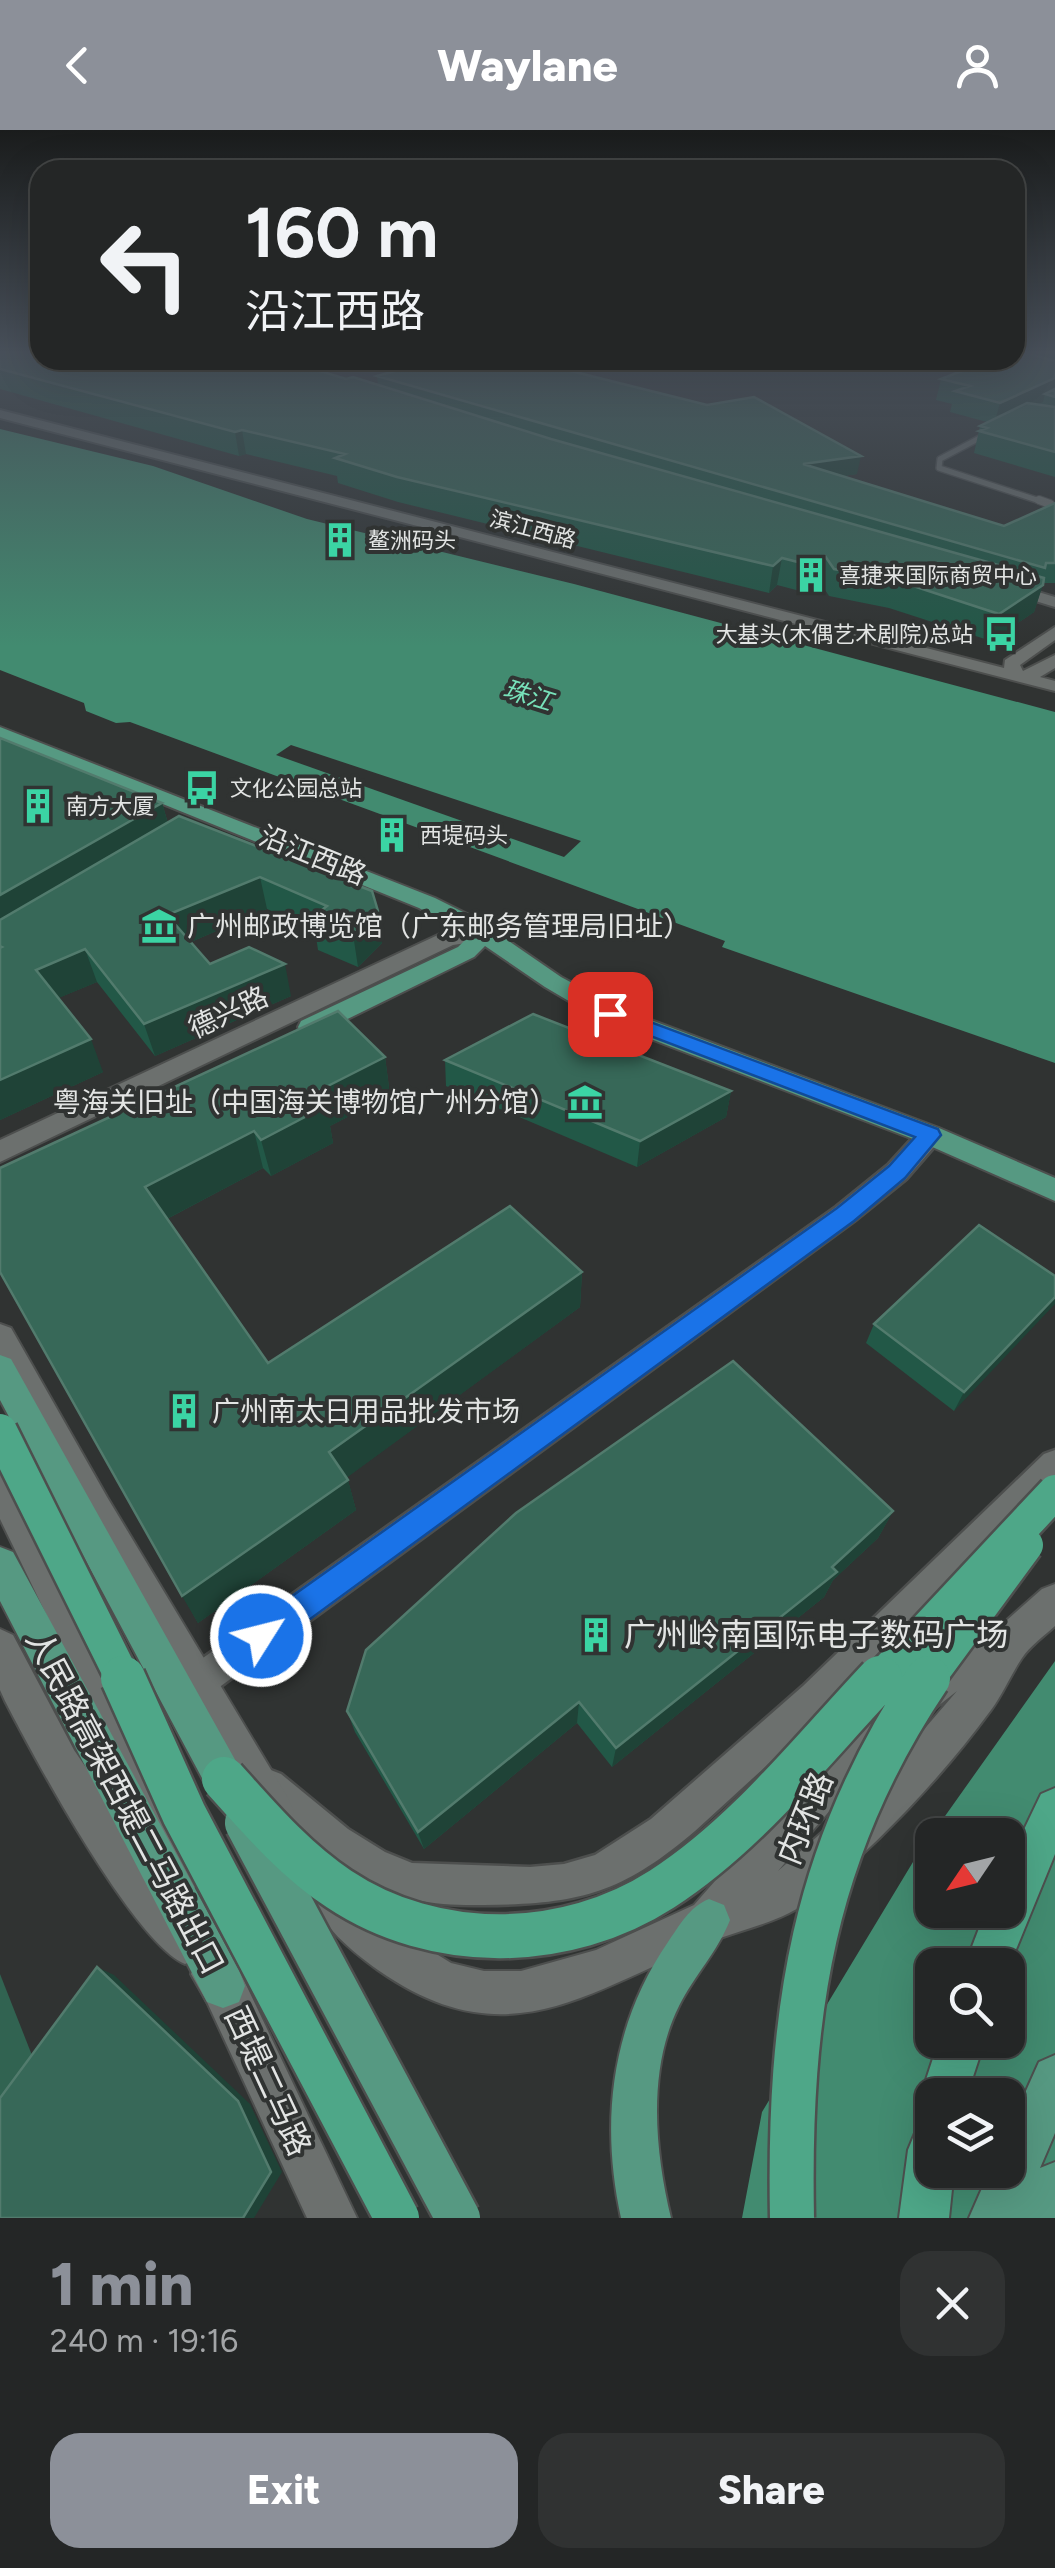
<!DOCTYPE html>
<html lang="en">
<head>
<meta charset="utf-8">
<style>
  :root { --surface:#242626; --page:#303232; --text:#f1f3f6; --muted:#a3a5a7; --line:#414343; --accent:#8c9099 }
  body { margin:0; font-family:Figtree,"Noto Sans SC",sans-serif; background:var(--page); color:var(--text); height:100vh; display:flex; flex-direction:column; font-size:38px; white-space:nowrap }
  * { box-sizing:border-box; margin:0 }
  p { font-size:32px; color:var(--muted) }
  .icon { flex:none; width:55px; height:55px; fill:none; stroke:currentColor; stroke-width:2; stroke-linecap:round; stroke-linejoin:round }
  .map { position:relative; height:2088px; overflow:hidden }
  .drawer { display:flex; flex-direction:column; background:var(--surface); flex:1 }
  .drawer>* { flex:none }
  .hud { position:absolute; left:30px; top:30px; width:995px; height:210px; border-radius:30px; box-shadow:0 10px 40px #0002,0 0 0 2px var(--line); background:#242626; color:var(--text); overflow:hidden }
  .needle { width:65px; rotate:235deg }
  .buttons { position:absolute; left:915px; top:1688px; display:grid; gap:20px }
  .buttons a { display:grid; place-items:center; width:110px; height:110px; border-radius:20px; background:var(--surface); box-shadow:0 10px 40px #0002,0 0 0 2px var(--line); font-size:50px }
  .pin { position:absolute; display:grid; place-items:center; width:85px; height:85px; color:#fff; margin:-42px; border-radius:20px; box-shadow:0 5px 15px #0006 }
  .me { position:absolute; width:110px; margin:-55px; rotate:54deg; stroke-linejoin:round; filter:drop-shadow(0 0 8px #0008) }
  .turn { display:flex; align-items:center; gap:35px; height:210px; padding:0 50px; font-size:45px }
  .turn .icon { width:130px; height:130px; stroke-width:2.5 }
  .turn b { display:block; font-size:70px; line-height:85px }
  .round { display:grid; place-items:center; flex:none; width:105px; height:105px; border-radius:30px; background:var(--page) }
  .headline { display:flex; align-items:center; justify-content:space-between; height:170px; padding:0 50px }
  h1 { font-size:60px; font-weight:800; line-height:75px; color:var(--accent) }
  .cta { display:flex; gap:20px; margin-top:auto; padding:20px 50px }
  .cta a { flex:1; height:115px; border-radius:30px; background:var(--accent); color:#fff; font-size:40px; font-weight:800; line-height:115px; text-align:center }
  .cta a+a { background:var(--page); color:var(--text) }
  header { display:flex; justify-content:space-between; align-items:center; height:130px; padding:0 50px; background:var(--accent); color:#fff; font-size:45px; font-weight:800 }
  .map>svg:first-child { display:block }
  .green { fill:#316351 }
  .water { fill:#428b70; fill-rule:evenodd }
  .pier { fill:#303332 }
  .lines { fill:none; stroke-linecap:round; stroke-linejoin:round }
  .service-far1-casing { stroke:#4d4f4e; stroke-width:8 }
  .service-casing { stroke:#4d4f4e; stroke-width:10 }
  .minor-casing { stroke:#4d4f4e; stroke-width:5 }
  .tertiary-casing { stroke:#4d4f4e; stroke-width:4 }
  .secondary-casing { stroke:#4d4f4e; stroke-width:4 }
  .primary-casing { stroke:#4d4f4e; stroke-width:4 }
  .trunk-casing { stroke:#4d4f4e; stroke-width:4 }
  .service-far1 { stroke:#6c706e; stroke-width:5 }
  .service { stroke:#6c706e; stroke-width:8 }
  .minor { fill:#6c706e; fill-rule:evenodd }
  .tertiary { fill:#6c706e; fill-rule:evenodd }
  .secondary { fill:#6c706e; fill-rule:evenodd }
  .primary { fill:#569982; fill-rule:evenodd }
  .trunk { fill:#4ea788; fill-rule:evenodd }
  .primary-bridge-casing { stroke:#4d4f4e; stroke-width:49; stroke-linecap:butt }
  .trunk-bridge-far1-casing { stroke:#4d4f4e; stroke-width:39; stroke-linecap:butt }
  .trunk-bridge-casing { stroke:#4d4f4e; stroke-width:49; stroke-linecap:butt }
  .primary-bridge { stroke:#569982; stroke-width:44 }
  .trunk-bridge-far1 { stroke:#4ea788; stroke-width:34 }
  .trunk-bridge { stroke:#4ea788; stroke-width:44 }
  .wall { fill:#225847 }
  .shaded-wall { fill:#1f4337 }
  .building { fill:#376858; stroke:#527b6d; stroke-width:2.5 }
  .route { fill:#1a73e8; stroke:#114b97; stroke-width:2.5 }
  .labels { text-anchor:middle; stroke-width:8; stroke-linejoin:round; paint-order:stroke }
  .far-street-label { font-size:22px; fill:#e2e4e3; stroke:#303332 }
  .far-poi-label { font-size:22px; fill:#e2e4e3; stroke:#303332; text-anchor:start }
  .far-water-label { font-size:25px; font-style:italic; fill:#78e2ba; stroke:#303332 }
  .street-label { font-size:28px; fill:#e2e4e3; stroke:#303332 }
  .poi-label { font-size:28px; fill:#e2e4e3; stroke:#303332; text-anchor:start }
  .near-poi-label { font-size:32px; fill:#e2e4e3; stroke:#303332; text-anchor:start }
  .near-street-label { font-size:32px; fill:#e2e4e3; stroke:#303332 }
</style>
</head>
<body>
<header><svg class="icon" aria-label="back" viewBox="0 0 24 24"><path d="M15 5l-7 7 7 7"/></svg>Waylane<svg class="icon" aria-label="person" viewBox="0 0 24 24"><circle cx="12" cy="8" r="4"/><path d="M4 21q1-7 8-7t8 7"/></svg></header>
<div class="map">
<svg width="1055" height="2088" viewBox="0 0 1055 2088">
  <rect width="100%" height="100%" fill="#303332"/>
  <!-- green -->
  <path class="green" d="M 0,1844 L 96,2088 L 0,2088 Z"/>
  <!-- water -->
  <path class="water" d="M 0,299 L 153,336 L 307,389 L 574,454 L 1055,582 L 1055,933 L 722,817 L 725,811 L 130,592 L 116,593 L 86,581 L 84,573 L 0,540 Z
    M 1055,1531 L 1055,2088 L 742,2088 L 762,1982 L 916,1727 ZM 932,1705 L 1008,1705 L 1008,1780 L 932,1780 ZM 932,1835 L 1008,1835 L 1008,1910 L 932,1910 ZM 932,1965 L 1008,1965 L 1008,2040 L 932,2040 Z"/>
  <!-- pier -->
  <path class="pier" d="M 291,615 L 581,711 L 564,727 L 276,625 Z"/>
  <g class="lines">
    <defs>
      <path id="service-far1" d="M 991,302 L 940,329 L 939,338 L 1046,373"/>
      <path id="service" d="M 1039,370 L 1050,374"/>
      <path id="minor" d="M 930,996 L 939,999 L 942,1005 L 939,1011 L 906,1049 L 854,1091 L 210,1564 L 198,1569 L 186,1564 L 181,1552 L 186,1540 L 836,1077 L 888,1035 L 921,999 Z
        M 1055,1320 L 1055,1355 L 869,1542 L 695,1701 C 621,1764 579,1774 484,1775 C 438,1776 400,1771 359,1749 C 320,1729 288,1698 255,1670 L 250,1657 L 255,1644 L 268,1639 L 281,1644 L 348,1699 L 385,1722 L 412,1733 L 530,1737 L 564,1734 L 595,1725 L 651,1689 L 803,1556 L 1044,1324 Z"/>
      <path id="tertiary" d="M 484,797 L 495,804 L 492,809 L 453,815 L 0,1032 L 0,1010 L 440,804 Z"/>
      <path id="secondary" d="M 0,280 L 1004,538 L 1005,530 L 1055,497 L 1055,510 L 1020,535 L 1023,541 L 1055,525 L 1055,538 L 1040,547 L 1055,551 L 1055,561 L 0,288 Z
        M 1002,451 L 1055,467 L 1055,477 L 997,459 L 997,453 Z
        M 0,1194 L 11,1198 L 107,1367 L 288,1668 L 294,1682 L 288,1696 L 274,1702 L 260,1696 L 83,1391 L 0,1237 Z
        M 0,1337 L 12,1342 L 123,1558 L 202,1742 L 196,1757 L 181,1763 L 169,1758 L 200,1797 L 207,1812 L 200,1827 L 213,1822 L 229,1828 L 239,1840 L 357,2088 L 307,2088 L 207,1872 L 191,1844 L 197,1829 L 185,1834 C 133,1812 34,1627 5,1571 L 0,1560 L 0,1499 L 13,1505 L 74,1620 L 164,1752 L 95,1585 L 0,1389 Z
        M 1055,1454 L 1055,1496 C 1044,1506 1030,1516 1022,1528 C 1011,1544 1003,1564 991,1580 C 941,1648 879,1713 814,1767 C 784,1792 745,1798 710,1812 C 586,1861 508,1931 378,1840 C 350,1820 322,1796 308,1763 L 314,1748 L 329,1742 L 344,1748 L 378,1788 L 451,1833 L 484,1841 L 521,1841 L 596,1820 L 694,1775 L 852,1594 L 938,1529 L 998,1498 L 1042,1459 ZM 957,1561 L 877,1654 L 778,1741 L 880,1622 Z"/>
      <path id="primary" d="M 0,597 L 435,768 L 477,789 L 561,847 L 619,878 L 939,998 L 1055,1048 L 1055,1071 L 921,1012 L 601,890 L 545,857 L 485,816 L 474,827 L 319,903 L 301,903 L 298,897 L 301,891 L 458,817 L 470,805 L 419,778 L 0,608 Z
        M 0,1225 L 11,1229 L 238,1635 L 244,1649 L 238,1663 L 224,1669 L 210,1663 L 0,1270 Z
        M 0,1417 L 13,1422 L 239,1840 L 245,1856 L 239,1872 L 223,1878 L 207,1872 L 0,1471 Z
        M 709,1769 L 724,1775 L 730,1790 C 718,1821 694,1846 679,1876 C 647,1940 655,2021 671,2088 L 621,2088 C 600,1992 611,1895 668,1812 C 680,1795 689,1777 709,1769 Z
        M 1055,1925 L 1055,2003 L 1040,2038 L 1055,2032 L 1055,2088 L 969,2088 L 990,2040 L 1008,2040 L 1008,2001 L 1039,1932 Z"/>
      <path id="trunk" d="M 1055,1658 L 1055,1724 L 1008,1839 L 1008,1835 L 965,1835 L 986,1780 L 1008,1780 L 1008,1733 L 1041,1664 Z
        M 939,1910 L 985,1910 L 967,1965 L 932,1965 L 932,1984 L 928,1981 L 921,1965 Z
        M 932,1996 L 932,2040 L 954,2040 L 949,2088 L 899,2088 L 908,2020 L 915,2003 Z"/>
    </defs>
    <!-- service-far1 casing -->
    <use href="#service-far1" class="service-far1-casing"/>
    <!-- service casing -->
    <use href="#service" class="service-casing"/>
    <!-- minor casing -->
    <use href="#minor" class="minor-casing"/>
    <!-- tertiary casing -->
    <use href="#tertiary" class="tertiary-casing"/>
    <!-- secondary casing -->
    <use href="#secondary" class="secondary-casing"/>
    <!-- primary casing -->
    <use href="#primary" class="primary-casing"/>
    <!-- trunk casing -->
    <use href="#trunk" class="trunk-casing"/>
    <!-- service-far1 -->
    <use href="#service-far1" class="service-far1"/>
    <!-- service -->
    <use href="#service" class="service"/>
    <!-- minor -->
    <use href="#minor" class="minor"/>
    <!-- tertiary -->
    <use href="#tertiary" class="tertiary"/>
    <!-- secondary -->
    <use href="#secondary" class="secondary"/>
    <!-- primary -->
    <use href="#primary" class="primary"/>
    <!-- trunk -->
    <use href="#trunk" class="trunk"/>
    <defs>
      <path id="primary-bridge" d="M 247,1693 L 458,2088"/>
      <path id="trunk-bridge-far1" d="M 0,1301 L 124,1551
        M 878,1551 L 1055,1362
        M 926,1551 L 1026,1415"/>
      <path id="trunk-bridge" d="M 123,1548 L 184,1684 L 397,2088
        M 224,1649 C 259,1688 295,1730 339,1759 C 435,1823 566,1821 662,1759 C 746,1705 812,1620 880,1548
        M 792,2088 C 788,1885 812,1720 928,1548"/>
    </defs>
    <!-- primary-bridge casing -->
    <use href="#primary-bridge" class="primary-bridge-casing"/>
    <!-- trunk-bridge-far1 casing -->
    <use href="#trunk-bridge-far1" class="trunk-bridge-far1-casing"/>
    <!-- trunk-bridge casing -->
    <use href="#trunk-bridge" class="trunk-bridge-casing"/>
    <!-- primary-bridge -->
    <use href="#primary-bridge" class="primary-bridge"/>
    <!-- trunk-bridge-far1 -->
    <use href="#trunk-bridge-far1" class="trunk-bridge-far1"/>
    <!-- trunk-bridge -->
    <use href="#trunk-bridge" class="trunk-bridge"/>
  </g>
  <!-- wall -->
  <path class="wall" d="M 0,223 L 346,249 L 378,255 L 377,246 L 423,233 L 422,230 L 578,230 L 587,236 L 586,245 L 857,344 L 842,346 L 1004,396 L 1055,373 L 1055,453 L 1043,453 L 1034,482 L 991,511 L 889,478 L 829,466 L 820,452 L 804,462 L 777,455 L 769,463 L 398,372 L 338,353 L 337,346 L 246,324 L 239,326 L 0,259 Z
    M 1015,223 L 1055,223 L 1055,347 L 974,323 L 980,296 L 987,292 L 950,282 L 952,274 L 936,270 L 941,249 L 956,243 L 908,230 L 1015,230 Z
    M 0,608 L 162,673 L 168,693 L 378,781 L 382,813 L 358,837 L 318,820 L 315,800 L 267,779 L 191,812 L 210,834 L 291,866 L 155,926 L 97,852 L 58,868 L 103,942 L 0,990 Z
    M 385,927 L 390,965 L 330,996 L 333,1013 L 271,1046 L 263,1038 L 167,1089 L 268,1233 L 582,1142 L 580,1177 L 347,1347 L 356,1380 L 198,1493 L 0,1142 Z
    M 445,930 L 731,961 L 726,987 L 637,1037 L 446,956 Z
    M 1055,1146 L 954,1281 L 866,1213 L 874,1194 Z
    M 893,1381 L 878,1408 L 833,1450 L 824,1467 L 612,1637 L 577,1593 L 424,1719 L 355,1602 L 347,1581 Z"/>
  <!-- shaded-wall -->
  <path class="shaded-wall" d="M 587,236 L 586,252 L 571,241 Z
    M 1055,248 L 1055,267 L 1045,264 L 1043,272 L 994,294 L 1000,273 Z
    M 242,300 L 246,324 L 239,326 L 235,302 Z
    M 861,326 L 857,344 L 800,353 L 803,334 Z
    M 825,426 L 820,452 L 804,462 L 809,435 Z
    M 782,428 L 777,455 L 769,463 L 773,436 Z
    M 1043,455 L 1034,482 L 991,511 L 999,484 Z
    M 162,673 L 171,704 L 0,806 L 0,765 Z
    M 260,747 L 267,779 L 177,818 L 167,785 Z
    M 378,781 L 382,813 L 358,837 L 353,804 Z
    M 85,819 L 97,852 L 49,872 L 36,840 Z
    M 285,834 L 291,866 L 155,926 L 144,894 Z
    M 91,909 L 103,942 L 0,990 L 0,950 Z
    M 385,927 L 390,965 L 330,996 L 333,1013 L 271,1046 L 261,1010 L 314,963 Z
    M 731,961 L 726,987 L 637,1037 L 640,1011 Z
    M 254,1001 L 263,1038 L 159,1093 L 145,1057 Z
    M 582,1142 L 580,1177 L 338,1354 L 329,1322 Z
    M 1055,1167 L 1055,1174 L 954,1281 L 964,1262 Z
    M 348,1350 L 356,1380 L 198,1493 L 182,1466 Z
    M 893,1381 L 878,1408 L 833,1450 L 824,1467 L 612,1637 L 616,1618 L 832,1437 Z
    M 579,1572 L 577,1593 L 424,1719 L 418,1702 Z
    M 97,1837 L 114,1845 L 250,1974 L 282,2042 L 254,2088 L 243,2088 Z"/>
  <!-- building -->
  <path class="building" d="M 0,223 L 40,223 L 40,230 L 284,230 L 346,249 L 353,247 L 551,309 L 1044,448 L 1043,455 L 999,484 L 895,450 L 834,439 L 825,426 L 809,435 L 782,428 L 773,436 L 397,347 L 335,328 L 345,324 L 242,300 L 235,302 L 0,239 Z
    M 1015,223 L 1027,223 L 1055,231 L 1055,248 L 1000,273 L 955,261 L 970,256 L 941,249 L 990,230 L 1015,230 Z
    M 434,230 L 578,230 L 587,236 L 571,241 L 707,275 L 754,267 L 861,326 L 803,334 L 1004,396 L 1055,373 L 1055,433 L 1046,433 L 1045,438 L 377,246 Z
    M 1055,259 L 1055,267 L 1045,264 Z
    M 1027,273 L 1055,277 L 1055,322 L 979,301 L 987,298 L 980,296 Z
    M 0,608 L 162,673 L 0,765 Z
    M 179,686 L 372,761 L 378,781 L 353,804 L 313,787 L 327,776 L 260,747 L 167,785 L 210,834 L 249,817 L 285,834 L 144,894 L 85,819 L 36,840 L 91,909 L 0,950 L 0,818 L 2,817 L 0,816 L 0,790 Z
    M 338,881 L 385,927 L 314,963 L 326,976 L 261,1010 L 254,1001 L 145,1057 L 268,1233 L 510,1076 L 582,1142 L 329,1322 L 348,1350 L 182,1466 L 0,1142 L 0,1038 Z
    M 533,884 L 731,961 L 640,1011 L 445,930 Z
    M 979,1095 L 1055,1146 L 1055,1167 L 964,1262 L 874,1194 Z
    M 733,1231 L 893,1381 L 832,1437 L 837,1442 L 616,1618 L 579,1572 L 418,1702 L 347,1581 L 366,1520 L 516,1383 Z
    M 97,1837 L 238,1971 L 271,2042 L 243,2088 L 0,2088 L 0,1968 Z"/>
  <!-- sky -->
  <linearGradient id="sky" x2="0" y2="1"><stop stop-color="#1a1c1c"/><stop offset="0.43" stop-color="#48505a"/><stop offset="1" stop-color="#48505a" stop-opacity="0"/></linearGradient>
  <rect width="1055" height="516" fill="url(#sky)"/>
  <!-- route -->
  <path class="route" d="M 610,877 L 938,999 L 941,1005 L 905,1048 L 854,1091 L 272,1517 L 261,1522 L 250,1517 L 246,1506 L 250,1496 L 837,1078 L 889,1036 L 915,1007 L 603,888 L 603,879 Z"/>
  <!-- icons -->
  <defs>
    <symbol id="building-bare" viewBox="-9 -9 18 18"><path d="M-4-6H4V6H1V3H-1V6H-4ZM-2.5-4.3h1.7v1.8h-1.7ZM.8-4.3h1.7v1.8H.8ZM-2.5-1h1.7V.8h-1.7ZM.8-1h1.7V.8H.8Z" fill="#3bd4a4" stroke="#303332" stroke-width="2.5" paint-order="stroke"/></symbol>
    <symbol id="bus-bare" viewBox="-9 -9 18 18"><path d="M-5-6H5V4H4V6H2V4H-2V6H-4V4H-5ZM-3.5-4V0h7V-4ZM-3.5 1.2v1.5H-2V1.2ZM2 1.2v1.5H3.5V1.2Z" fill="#3bd4a4" stroke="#303332" stroke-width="2.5" paint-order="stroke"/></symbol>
    <symbol id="museum-bare" viewBox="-9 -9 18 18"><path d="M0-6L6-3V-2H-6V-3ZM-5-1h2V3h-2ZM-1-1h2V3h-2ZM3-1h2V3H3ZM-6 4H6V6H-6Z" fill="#3bd4a4" stroke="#303332" stroke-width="2.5" paint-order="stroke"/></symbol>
  </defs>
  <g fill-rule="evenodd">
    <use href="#building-bare" x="315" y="385" width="50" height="50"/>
    <use href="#building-bare" x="786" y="420" width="50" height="50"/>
    <use href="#bus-bare" x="976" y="479" width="50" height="50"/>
    <use href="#bus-bare" x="177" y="633" width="50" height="50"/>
    <use href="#building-bare" x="13" y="651" width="50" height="50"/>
    <use href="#building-bare" x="367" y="680" width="50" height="50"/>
    <use href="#museum-bare" x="134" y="771" width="50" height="50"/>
    <use href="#museum-bare" x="560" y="947" width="50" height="50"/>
    <use href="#building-bare" x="159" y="1256" width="50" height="50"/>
    <use href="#building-bare" x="571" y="1480" width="50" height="50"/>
  </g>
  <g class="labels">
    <!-- far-street labels -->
    <g class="far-street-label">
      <text transform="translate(533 399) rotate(15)" y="8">滨江西路</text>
    </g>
    <!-- far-poi labels -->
    <g class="far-poi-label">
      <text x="368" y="418">鳌洲码头</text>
      <text x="839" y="453">喜捷来国际商贸中心</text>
      <text x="973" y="512" text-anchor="end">大基头(木偶艺术剧院)总站</text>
      <text x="230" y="666">文化公园总站</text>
      <text x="66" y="684">南方大厦</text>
      <text x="420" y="713">西堤码头</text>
    </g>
    <!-- far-water labels -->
    <g class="far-water-label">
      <text transform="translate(528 565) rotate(17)" y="9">珠江</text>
    </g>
    <!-- street labels -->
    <g class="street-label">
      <text transform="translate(313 725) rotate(22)" y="10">沿江西路</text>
      <text transform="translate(228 882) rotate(-25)" y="10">德兴路</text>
    </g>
    <!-- poi labels -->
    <g class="poi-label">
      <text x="187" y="806">广州邮政博览馆（广东邮务管理局旧址）</text>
      <text x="557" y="982" text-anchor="end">粤海关旧址（中国海关博物馆广州分馆）</text>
      <text x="212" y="1291">广州南太日用品批发市场</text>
    </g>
    <!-- near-poi labels -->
    <g class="near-poi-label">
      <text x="624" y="1516">广州岭南国际电子数码广场</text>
    </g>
    <!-- near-street labels -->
    <g class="near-street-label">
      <text transform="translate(125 1672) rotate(62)" y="11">人民路高架西堤二马路出口</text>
      <text transform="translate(805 1688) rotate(-68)" y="11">内环路</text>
      <text transform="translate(268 1951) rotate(65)" y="11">西堤二马路</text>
    </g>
  </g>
</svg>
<div class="buttons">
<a><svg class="needle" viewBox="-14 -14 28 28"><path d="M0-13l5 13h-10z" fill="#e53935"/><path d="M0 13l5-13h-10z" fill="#a3a5a7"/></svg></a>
<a><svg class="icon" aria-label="search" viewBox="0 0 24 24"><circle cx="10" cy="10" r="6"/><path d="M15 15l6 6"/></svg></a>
<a><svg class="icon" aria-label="layers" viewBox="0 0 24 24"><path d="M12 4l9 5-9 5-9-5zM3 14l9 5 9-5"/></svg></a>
</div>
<div class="pin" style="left:610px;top:884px;background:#d93025"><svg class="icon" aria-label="arrive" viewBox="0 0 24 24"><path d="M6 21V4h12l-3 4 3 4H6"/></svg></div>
<svg class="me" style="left:261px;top:1506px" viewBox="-20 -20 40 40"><circle r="17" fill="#1a73e8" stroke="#fff" stroke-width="3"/><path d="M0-11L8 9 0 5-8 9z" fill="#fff"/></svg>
<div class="hud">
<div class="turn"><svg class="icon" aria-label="left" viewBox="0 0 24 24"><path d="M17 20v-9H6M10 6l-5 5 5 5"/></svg><div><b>160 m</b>沿江西路</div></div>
</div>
</div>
<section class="drawer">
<div class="headline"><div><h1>1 min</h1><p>240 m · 19:16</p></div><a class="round"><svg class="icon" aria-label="close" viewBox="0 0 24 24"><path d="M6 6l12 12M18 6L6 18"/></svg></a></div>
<div class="cta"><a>Exit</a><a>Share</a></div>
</section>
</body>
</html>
